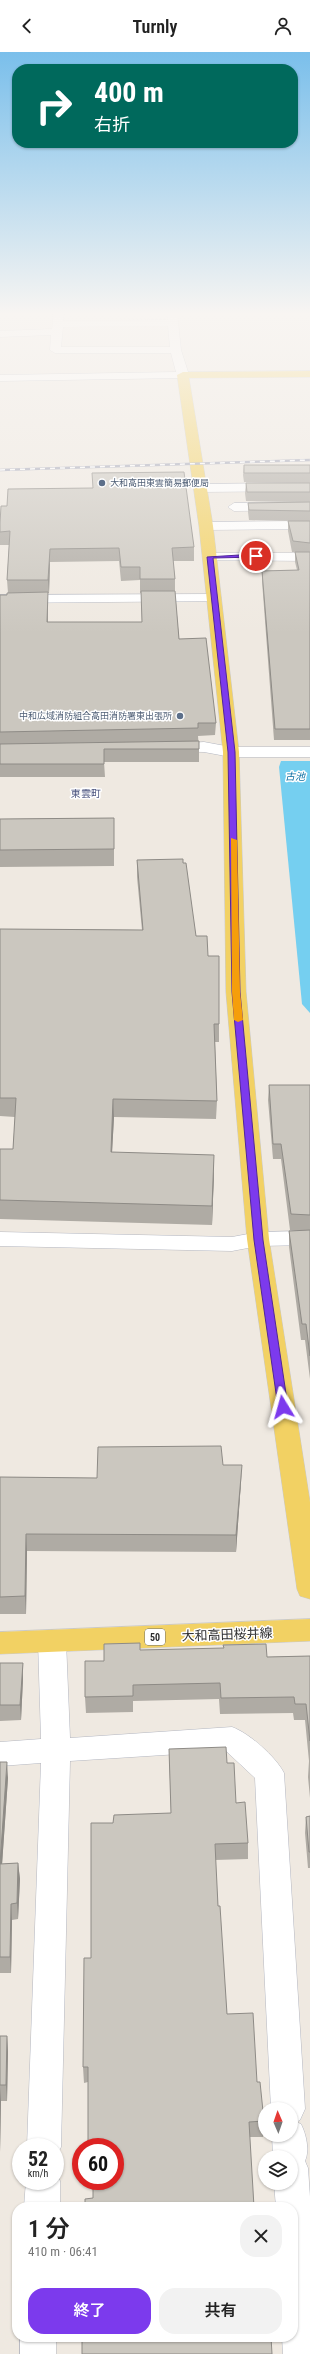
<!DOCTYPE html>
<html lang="ja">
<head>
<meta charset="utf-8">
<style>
  :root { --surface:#fff; --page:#f2f2f2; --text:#222; --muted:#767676; --accent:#7c3aed }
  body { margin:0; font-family:"Roboto Condensed","Noto Sans JP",sans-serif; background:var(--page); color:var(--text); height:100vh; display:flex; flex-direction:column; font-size:15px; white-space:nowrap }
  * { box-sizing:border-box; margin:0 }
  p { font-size:13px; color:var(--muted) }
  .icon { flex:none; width:22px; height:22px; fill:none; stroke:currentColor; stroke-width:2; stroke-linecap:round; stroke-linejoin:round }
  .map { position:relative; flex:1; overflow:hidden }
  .panel { position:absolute; left:12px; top:2150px; width:286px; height:140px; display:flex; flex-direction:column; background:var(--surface); border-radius:16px; box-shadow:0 1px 3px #0004 }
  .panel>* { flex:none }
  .guide { position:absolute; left:12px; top:12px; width:286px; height:84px; border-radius:16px; box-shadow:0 1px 3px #0004; background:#00695c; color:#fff; overflow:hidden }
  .needle { width:26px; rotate:358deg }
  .controls { position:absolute; left:258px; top:2050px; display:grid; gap:8px }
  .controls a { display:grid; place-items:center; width:40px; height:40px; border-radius:50%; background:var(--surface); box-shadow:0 1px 3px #0004; font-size:20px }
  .speed { position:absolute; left:12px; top:2086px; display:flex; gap:8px; font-size:20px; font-weight:700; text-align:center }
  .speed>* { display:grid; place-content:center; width:52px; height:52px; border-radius:50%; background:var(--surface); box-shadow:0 1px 3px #0004; line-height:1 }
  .speed small { font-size:10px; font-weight:400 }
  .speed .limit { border:6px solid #d22; background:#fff; color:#111 }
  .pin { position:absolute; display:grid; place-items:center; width:34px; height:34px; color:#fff; margin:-17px; border:2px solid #fff; border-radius:50%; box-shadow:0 1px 4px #0007 }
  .me { position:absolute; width:44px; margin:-22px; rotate:352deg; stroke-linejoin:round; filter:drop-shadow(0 0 3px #0008) }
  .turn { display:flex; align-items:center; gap:14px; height:84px; padding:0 16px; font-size:18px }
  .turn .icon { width:52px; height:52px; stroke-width:2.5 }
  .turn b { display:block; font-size:28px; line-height:34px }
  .round { display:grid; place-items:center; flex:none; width:42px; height:42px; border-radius:16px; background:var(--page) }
  .overview { display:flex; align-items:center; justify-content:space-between; height:68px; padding:0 16px }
  h1 { font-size:24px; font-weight:600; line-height:30px }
  .cta { display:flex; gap:8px; margin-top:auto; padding:8px 16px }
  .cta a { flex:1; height:46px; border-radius:16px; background:var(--accent); color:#fff; font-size:16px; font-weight:600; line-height:46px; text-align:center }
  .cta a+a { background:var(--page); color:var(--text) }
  header { display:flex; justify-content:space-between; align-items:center; height:52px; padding:0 16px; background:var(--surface); font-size:18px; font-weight:600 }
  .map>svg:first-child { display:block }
  .water { fill:#75cff0 }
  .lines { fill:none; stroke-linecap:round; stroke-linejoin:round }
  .minor-casing { stroke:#b4b7c1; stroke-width:1 }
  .primary-casing { stroke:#c9c9c9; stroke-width:1 }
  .minor { fill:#fff; fill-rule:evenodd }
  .primary { fill:#f2d163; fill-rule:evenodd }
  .rail-casing { stroke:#a3a6b8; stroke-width:2.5 }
  .rail { stroke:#fff; stroke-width:1.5; stroke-dasharray:5; stroke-linecap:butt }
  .wall { fill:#afaba4; fill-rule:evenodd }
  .shaded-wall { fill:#8e8b86 }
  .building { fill:#cbc7bf; stroke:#8e8b86 }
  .route { fill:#7c3aed; stroke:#51269a }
  .slow { fill:#f59e0b }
  .service-dot { fill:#5c6f8a; stroke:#fff; stroke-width:1.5 }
  .labels { text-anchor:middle; stroke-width:3; stroke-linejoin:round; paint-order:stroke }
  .far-service-label { font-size:9px; fill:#4e5e75; stroke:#fff; text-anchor:start }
  .far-water-label { font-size:10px; font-style:italic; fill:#0d6fa3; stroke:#fff }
  .far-neighbourhood-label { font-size:10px; fill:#4d5680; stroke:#fff }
  .shield { fill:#fff; stroke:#6d6d6d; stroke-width:1 }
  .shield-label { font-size:10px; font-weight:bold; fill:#2e2e2e }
  .near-street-label { font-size:13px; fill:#2e2e2e; stroke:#fff }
</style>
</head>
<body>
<header><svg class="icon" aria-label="back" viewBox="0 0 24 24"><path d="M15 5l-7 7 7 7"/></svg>Turnly<svg class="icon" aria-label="person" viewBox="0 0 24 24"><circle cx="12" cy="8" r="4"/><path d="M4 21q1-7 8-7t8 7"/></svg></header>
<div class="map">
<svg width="310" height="2302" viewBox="0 0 310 2302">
  <rect width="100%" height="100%" fill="#efe9e1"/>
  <!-- water -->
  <path class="water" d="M 281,709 L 310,709 L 310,961 L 302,952 L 279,715 Z"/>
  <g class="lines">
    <defs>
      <path id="minor" d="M 54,260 L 64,260 L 63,269 L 168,268 L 167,260 L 177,260 L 181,298 L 189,323 L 183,326 L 0,329 L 0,323 L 176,320 L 171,301 L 55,301 L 50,298 L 51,283 L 0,285 L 0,279 L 52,277 ZM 168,274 L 170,295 L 61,295 L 63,275 Z
        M 310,431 L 310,439 L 199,440 L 193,436 L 199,432 Z
        M 310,450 L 310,458 L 234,459 L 228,455 L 234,451 Z
        M 310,469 L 310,477 L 206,478 L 199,474 L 206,470 Z
        M 210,501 L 310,501 L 310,509 L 205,508 L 203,505 L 205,502 Z
        M 214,542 L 219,543 L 221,546 L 219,549 L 0,551 L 0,543 Z
        M 204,690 L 231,695 L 310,695 L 310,705 L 231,705 L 204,700 L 163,699 L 161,696 L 163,693 Z
        M 310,1179 L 310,1193 L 258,1194 L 232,1199 L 0,1194 L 0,1180 L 232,1185 L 258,1180 Z
        M 52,1578 L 62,1581 L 66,1589 L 70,1686 L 232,1675 C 249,1681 276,1705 284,1721 L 305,2057 L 300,2068 L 296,2070 L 301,2072 C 306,2082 310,2098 305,2109 L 308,2116 L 310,2145 L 310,2302 L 283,2302 L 282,2285 L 293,2285 L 293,2155 L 276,2155 L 274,2131 L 291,2131 L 291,2105 L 273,2105 L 272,2083 L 291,2083 L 291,2057 L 271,2057 L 255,1726 L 226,1699 L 70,1709 L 61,2095 L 55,2107 L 55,2095 L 27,2095 L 41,1711 L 0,1714 L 0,1690 L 41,1687 L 38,1589 L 42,1581 Z
        M 55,2117 L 60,2129 L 60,2155 L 24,2155 L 26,2129 L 55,2129 Z
        M 20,2285 L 56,2285 L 56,2302 L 20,2302 Z"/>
      <path id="primary" d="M 310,319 L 310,325 L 189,326 L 213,474 L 239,700 L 246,940 L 269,1187 L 310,1450 L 310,1547 L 300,1544 L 297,1537 L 247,1187 L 226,940 L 223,700 L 199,474 L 177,323 L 183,320 Z
        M 310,1567 L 310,1589 L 0,1602 L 0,1580 Z"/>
    </defs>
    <!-- minor casing -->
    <use href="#minor" class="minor-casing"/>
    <!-- primary casing -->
    <use href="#primary" class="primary-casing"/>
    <!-- minor -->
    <use href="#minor" class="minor"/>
    <!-- primary -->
    <use href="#primary" class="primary"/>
    <defs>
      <path id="rail" d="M 0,418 L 310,408"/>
    </defs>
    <!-- rail casing -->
    <use href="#rail" class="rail-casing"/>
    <!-- rail -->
    <use href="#rail" class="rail"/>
  </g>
  <!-- wall -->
  <path class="wall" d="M 244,413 L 310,413 L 310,688 L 274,688 L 262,529 L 262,519 L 297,518 L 295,510 L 295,500 L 301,500 L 292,500 L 288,479 L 288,469 L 294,469 L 249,468 L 248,460 L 248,451 L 299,450 L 246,449 L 245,441 L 246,431 L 305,431 L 244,430 L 243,423 Z
    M 0,471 L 194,495 L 194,509 L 173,509 L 175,527 L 175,539 L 179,587 L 216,671 L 215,683 L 198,684 L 199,697 L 199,710 L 104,710 L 105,725 L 0,725 L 0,543 L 7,543 L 8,541 L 7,528 L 9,493 L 0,493 ZM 119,509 L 121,529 L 140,528 L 140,541 L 141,541 L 142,570 L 48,570 L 48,541 L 49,541 L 50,510 Z
    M 114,766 L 114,814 L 0,815 L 0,767 Z
    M 137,808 L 196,884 L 208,904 L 219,972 L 219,990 L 215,990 L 217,1049 L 216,1067 L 114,1065 L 112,1100 L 214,1121 L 212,1173 L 0,1167 L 0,1097 L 13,1097 L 15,1065 L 0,1064 L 0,877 L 142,878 L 137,825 Z
    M 269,1033 L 310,1033 L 310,1327 L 305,1288 L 301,1288 L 289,1195 L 289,1179 L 304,1179 L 290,1178 L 281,1107 L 273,1107 L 268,1048 Z
    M 223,1413 L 241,1430 L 236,1500 L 27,1499 L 26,1562 L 0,1562 L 0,1425 L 97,1426 Z
    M 310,1604 L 310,1746 L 308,1725 L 309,1709 L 305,1668 L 294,1668 L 293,1661 L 220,1662 L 219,1647 L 133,1649 L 133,1660 L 86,1661 L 85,1645 L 104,1609 Z
    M 0,1611 L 23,1611 L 23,1627 L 21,1668 L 0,1669 Z
    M 169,1697 L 227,1711 L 236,1751 L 248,1791 L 248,1807 L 215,1808 L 218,1854 L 227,1962 L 257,2030 L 264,2069 L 263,2085 L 250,2085 L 93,2146 L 115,2095 L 88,2095 L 88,2030 L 84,2031 L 83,2015 L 91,1906 L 113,1771 L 171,1761 Z
    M 0,1710 L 8,1726 L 2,1812 L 18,1811 L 20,1827 L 18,1867 L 12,1868 L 11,1921 L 0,1921 Z
    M 310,1764 L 310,1816 L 308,1816 L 305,1781 L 306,1765 Z
    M 0,1984 L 7,1984 L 8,2000 L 7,2049 L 1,2049 L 0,2100 Z"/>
  <!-- shaded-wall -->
  <path class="shaded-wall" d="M 50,497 L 50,510 L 49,541 L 48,528 Z
    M 48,540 L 48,552 L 47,582 L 47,570 Z
    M 113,1047 L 114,1065 L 111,1119 L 111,1100 Z
    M 214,1103 L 214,1121 L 212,1173 L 212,1154 Z
    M 242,1413 L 241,1430 L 236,1500 L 236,1483 Z
    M 26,1482 L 27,1499 L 26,1562 L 25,1544 Z
    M 23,1611 L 23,1627 L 21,1668 L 20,1653 Z
    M 7,1710 L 8,1726 L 1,1828 L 0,1812 Z
    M 18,1811 L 20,1827 L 18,1867 L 17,1851 Z
    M 11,1852 L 12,1868 L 11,1921 L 10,1905 Z
    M 7,1984 L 8,2000 L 7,2049 L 6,2033 Z
    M 0,2035 L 1,2049 L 0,2100 Z"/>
  <!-- building -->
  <path class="building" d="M 244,413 L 310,413 L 310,421 L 244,421 Z
    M 184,420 L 194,495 L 172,496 L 175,527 L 140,527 L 140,515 L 121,515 L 119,496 L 50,497 L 48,528 L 7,528 L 10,479 L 0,480 L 0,471 L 1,454 L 7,454 L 8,437 L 93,436 L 92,421 Z
    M 246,431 L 310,431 L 310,440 L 247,440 Z
    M 310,450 L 310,459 L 249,458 L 248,451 Z
    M 288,469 L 310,469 L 310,491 L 293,489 Z
    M 295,500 L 310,500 L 310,677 L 275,677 L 262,519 L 299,518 Z
    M 141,539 L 175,539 L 179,587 L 206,586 L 216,671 L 198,671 L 198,676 L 0,680 L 0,543 L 7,543 L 7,541 L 48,540 L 47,570 L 142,570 Z
    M 199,689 L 199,697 L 104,697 L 104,712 L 0,712 L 0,692 Z
    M 114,766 L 114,797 L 0,798 L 0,767 Z
    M 183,807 L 183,811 L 186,811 L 196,884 L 207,884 L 208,904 L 219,904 L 219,972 L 214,972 L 217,1049 L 113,1047 L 111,1100 L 214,1103 L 212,1154 L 0,1148 L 0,1097 L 13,1097 L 16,1046 L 0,1046 L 0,877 L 143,878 L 137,808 Z
    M 269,1033 L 310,1033 L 310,1163 L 291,1162 L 281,1092 L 273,1092 Z
    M 310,1178 L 310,1304 L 306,1272 L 302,1272 L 289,1179 Z
    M 221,1394 L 223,1413 L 242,1413 L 236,1483 L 26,1482 L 25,1544 L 0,1545 L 0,1425 L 97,1426 L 98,1395 Z
    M 140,1591 L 140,1598 L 224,1596 L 223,1593 L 266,1592 L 267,1605 L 310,1604 L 310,1689 L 306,1652 L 295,1652 L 294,1645 L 221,1646 L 220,1631 L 133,1633 L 133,1644 L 85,1645 L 85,1609 L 104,1609 L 104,1592 Z
    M 0,1611 L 23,1611 L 20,1653 L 0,1653 Z
    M 226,1695 L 227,1711 L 234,1711 L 236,1751 L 245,1750 L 248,1791 L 215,1792 L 218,1854 L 220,1854 L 227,1962 L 253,1961 L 257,2030 L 260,2030 L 264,2069 L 249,2070 L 254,2155 L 85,2155 L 85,2147 L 93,2146 L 93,2129 L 115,2129 L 115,2095 L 93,2095 L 93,2091 L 88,2091 L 88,2015 L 83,2015 L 84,1906 L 91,1906 L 91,1771 L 113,1771 L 114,1763 L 171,1761 L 169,1697 Z
    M 0,1710 L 7,1710 L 0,1812 L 18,1811 L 17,1851 L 11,1852 L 10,1905 L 0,1905 Z
    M 310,1764 L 310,1800 L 309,1800 L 306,1765 Z
    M 0,1984 L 7,1984 L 6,2033 L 0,2033 Z
    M 82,2285 L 271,2285 L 272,2302 L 82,2302 Z"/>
  <!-- sky -->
  <linearGradient id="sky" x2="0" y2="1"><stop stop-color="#7abfeb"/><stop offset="0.45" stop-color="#f8f5f2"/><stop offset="1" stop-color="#f8f5f2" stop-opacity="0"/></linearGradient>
  <rect width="310" height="582" fill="url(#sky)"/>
  <!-- route -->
  <path class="route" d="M 256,502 L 258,505 L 213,506 L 235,700 L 240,940 L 263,1188 L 288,1355 L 283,1358 L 278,1355 L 254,1188 L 232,940 L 228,700 L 207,505 Z"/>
  <!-- slow -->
  <path class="slow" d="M 231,786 L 237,788 L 240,940 L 243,968 L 238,970 L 234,968 L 232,940 Z"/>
  <!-- markers -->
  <g class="service-dot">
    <circle cx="102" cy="431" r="4"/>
    <circle cx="180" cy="664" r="4"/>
  </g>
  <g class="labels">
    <!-- far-service labels -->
    <g class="far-service-label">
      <text x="110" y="434">大和高田東雲簡易郵便局</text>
      <text x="172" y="667" text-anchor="end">中和広域消防組合高田消防署東出張所</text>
    </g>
    <!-- far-water labels -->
    <g class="far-water-label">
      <text x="295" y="728">古池</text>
    </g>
    <!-- far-neighbourhood labels -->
    <g class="far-neighbourhood-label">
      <text x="86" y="745">東雲町</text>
    </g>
    <!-- shield labels -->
    <rect class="shield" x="145" y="1577" width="20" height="16" rx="3"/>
    <g class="shield-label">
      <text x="155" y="1589">50</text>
    </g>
    <!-- near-street labels -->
    <g class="near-street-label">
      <text transform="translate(227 1582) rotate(-2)" y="5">大和高田桜井線</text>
    </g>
  </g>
</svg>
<div class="controls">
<a><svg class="needle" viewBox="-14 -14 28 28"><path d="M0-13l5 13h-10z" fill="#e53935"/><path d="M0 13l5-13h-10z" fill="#767676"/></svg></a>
<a><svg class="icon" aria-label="layers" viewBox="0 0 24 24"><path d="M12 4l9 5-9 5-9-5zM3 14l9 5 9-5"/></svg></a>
</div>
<div class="speed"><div>52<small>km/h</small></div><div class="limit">60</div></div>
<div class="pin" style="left:256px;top:504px;background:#d93025"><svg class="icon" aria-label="arrive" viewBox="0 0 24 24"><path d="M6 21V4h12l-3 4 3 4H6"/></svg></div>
<svg class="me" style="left:283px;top:1355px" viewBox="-20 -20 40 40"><path d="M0-17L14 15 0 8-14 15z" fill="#7c3aed" stroke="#fff" stroke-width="4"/></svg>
<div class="guide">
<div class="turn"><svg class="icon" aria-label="right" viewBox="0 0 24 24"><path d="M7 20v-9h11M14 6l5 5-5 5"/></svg><div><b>400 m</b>右折</div></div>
</div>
<section class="panel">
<div class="overview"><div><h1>1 分</h1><p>410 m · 06:41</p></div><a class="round"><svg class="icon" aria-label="close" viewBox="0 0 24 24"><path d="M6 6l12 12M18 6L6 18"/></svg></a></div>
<div class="cta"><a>終了</a><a>共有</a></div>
</section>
</div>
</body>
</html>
